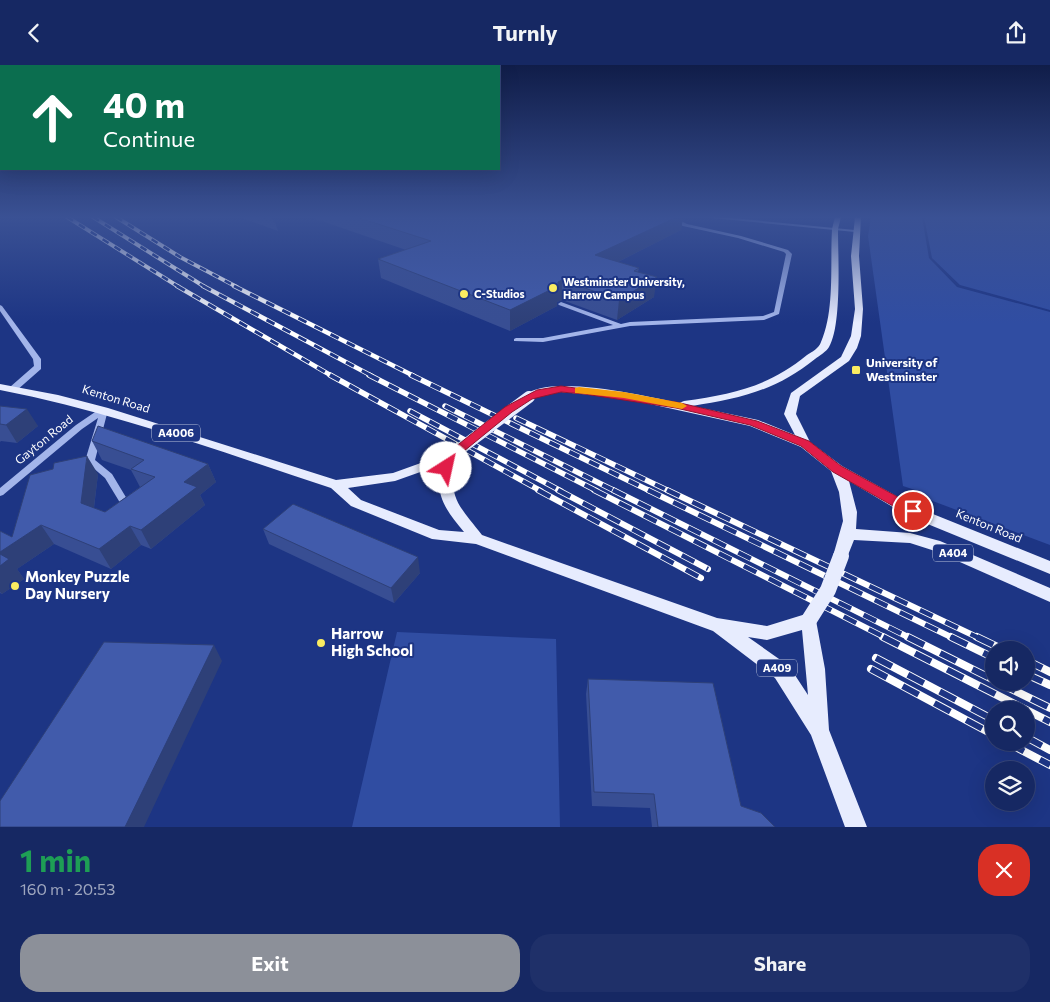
<!DOCTYPE html>
<html lang="en">
<head>
<meta charset="utf-8">
<style>
  :root { --surface:#162863; --page:#1f3069; --text:#f1f3f6; --muted:#9ea6be; --line:#354478; --accent:#8c9099 }
  body { margin:0; font-family:Commissioner,sans-serif; background:var(--page); color:var(--text); height:100vh; display:flex; flex-direction:column; font-size:19px; white-space:nowrap }
  * { box-sizing:border-box; margin:0 }
  p { font-size:16px; color:var(--muted) }
  .icon { flex:none; width:28px; height:28px; fill:none; stroke:currentColor; stroke-width:2; stroke-linecap:round; stroke-linejoin:round }
  .map { position:relative; height:762px; overflow:hidden }
  .sheet { display:flex; flex-direction:column; background:var(--surface); flex:1 }
  .sheet>* { flex:none }
  .guide { position:absolute; left:0px; top:0px; width:500px; height:105px; box-shadow:0 5px 20px #0002,0 0 0 1px var(--line); background:#0b6e4f; color:#fff; overflow:hidden }
  .tools { position:absolute; left:985px; top:576px; display:grid; gap:10px }
  .tools a { display:grid; place-items:center; width:50px; height:50px; border-radius:50%; background:var(--surface); box-shadow:0 5px 20px #0002,0 0 0 1px var(--line); font-size:25px }
  .pin { position:absolute; display:grid; place-items:center; width:42px; height:42px; color:#fff; margin:-21px; border:2px solid #fff; border-radius:50%; box-shadow:0 1px 5px #0007 }
  .me { position:absolute; width:55px; margin:-28px; rotate:35deg; stroke-linejoin:round; filter:drop-shadow(0 0 4px #0008) }
  .turn { display:flex; align-items:center; gap:18px; height:105px; padding:0 20px; font-size:22px }
  .turn .icon { width:65px; height:65px; stroke-width:2.5 }
  .turn b { display:block; font-size:35px; line-height:42px }
  .round { display:grid; place-items:center; flex:none; width:52px; height:52px; border-radius:20px; background:var(--page) }
  .overview { display:flex; align-items:center; justify-content:space-between; height:85px; padding:0 20px }
  h1 { font-size:30px; font-weight:700; line-height:38px; color:#1e9e55 }
  .cta { display:flex; gap:10px; margin-top:auto; padding:10px 20px }
  .cta a { flex:1; height:58px; border-radius:20px; background:var(--accent); color:#fff; font-size:20px; font-weight:700; line-height:58px; text-align:center }
  .cta a+a { background:var(--page); color:var(--text) }
  header { display:flex; justify-content:space-between; align-items:center; height:65px; padding:0 20px; background:var(--surface); font-size:22px; font-weight:700 }
  .map>svg:first-child { display:block }
  .green { fill:#304da2 }
  .lines { fill:none; stroke-linecap:round; stroke-linejoin:round }
  .minor { fill:#a3b5ea; fill-rule:evenodd }
  .major { fill:#e7ecfe; fill-rule:evenodd }
  .rail-far4-casing { stroke:#fff; stroke-width:4 }
  .rail-far3-casing { stroke:#fff; stroke-width:4.5 }
  .rail-far2-casing { stroke:#fff; stroke-width:5.5 }
  .rail-far1-casing { stroke:#fff; stroke-width:6 }
  .rail-casing { stroke:#fff; stroke-width:8 }
  .rail-far4 { stroke:#1d3584; stroke-width:2.5; stroke-dasharray:7; stroke-linecap:butt }
  .rail-far3 { stroke:#1d3584; stroke-width:3; stroke-dasharray:9; stroke-linecap:butt }
  .rail-far2 { stroke:#1d3584; stroke-width:4; stroke-dasharray:11; stroke-linecap:butt }
  .rail-far1 { stroke:#1d3584; stroke-width:4.5; stroke-dasharray:14; stroke-linecap:butt }
  .rail { stroke:#1d3584; stroke-width:6; stroke-dasharray:18; stroke-linecap:butt }
  .major-bridge-far1 { stroke:#e7ecfe; stroke-width:12 }
  .major-bridge { stroke:#e7ecfe; stroke-width:16 }
  .wall { fill:#384e93 }
  .shaded-wall { fill:#2e4078 }
  .building { fill:#415bab; stroke:#2e4078 }
  .route { fill:#e11d48; stroke:#92132f }
  .slow { fill:#f59e0b }
  .poi-dot { fill:#faec61; stroke:#1d3584; stroke-width:2 }
  .labels { text-anchor:middle; stroke-width:4; stroke-linejoin:round; paint-order:stroke }
  .far-poi-label { font-size:11px; font-weight:bold; fill:#fff; stroke:#1d3584; text-anchor:start }
  .shield { fill:#1d3584; stroke:#bbc2da; stroke-width:1 }
  .shield-label { font-size:11px; font-weight:bold; fill:#fff }
  .poi-label { font-size:12px; font-weight:bold; fill:#fff; stroke:#1d3584; text-anchor:start }
  .street-label { font-size:12px; fill:#fff; stroke:#1d3584 }
  .near-poi-label { font-size:15px; font-weight:bold; fill:#fff; stroke:#1d3584; text-anchor:start }
</style>
</head>
<body>
<header><svg class="icon" aria-label="back" viewBox="0 0 24 24"><path d="M15 5l-7 7 7 7"/></svg>Turnly<svg class="icon" aria-label="share" viewBox="0 0 24 24"><path d="M12 15V3M7 8l5-5 5 5M5 13v7h14v-7"/></svg></header>
<div class="map">
<svg width="1050" height="762" viewBox="0 0 1050 762">
  <rect width="100%" height="100%" fill="#1d3584"/>
  <!-- green -->
  <path class="green" d="M 871,152 L 922,152 L 929,193 L 957,222 L 1050,247 L 1050,480 L 922,432 L 921,427 L 903,421 L 868,171 Z
    M 924,152 L 1050,152 L 1050,245 L 960,220 L 932,193 Z
    M 397,567 L 556,574 L 560,762 L 352,762 Z"/>
  <g class="lines">
    <!-- minor -->
    <path class="minor" d="M 674,152 L 679,152 L 677,154 L 687,159 L 741,171 L 788,185 L 792,189 L 779,249 L 764,255 L 630,261 L 543,277 L 514,276 L 514,274 L 516,273 L 543,273 L 613,260 L 559,240 L 558,239 L 561,237 L 621,259 L 630,257 L 763,251 L 774,247 L 786,189 L 784,187 L 738,173 L 683,161 L 672,155 Z
      M 710,152 L 722,152 L 855,165 L 857,166 L 855,167 L 712,153 Z
      M 0,240 L 2,241 L 41,294 L 41,304 L 16,326 L 13,326 L 9,324 L 10,322 L 34,301 L 33,294 L 0,246 Z
      M 101,343 L 104,343 L 108,345 L 95,395 L 112,409 L 130,439 L 128,441 L 122,441 L 105,413 L 85,396 L 98,353 L 82,364 L 3,430 L 0,431 L 0,423 L 76,360 Z"/>
    <!-- major -->
    <path class="major" d="M 835,152 L 841,152 L 838,164 C 838,191 842,260 829,282 C 827,286 819,291 815,294 C 777,325 739,334 692,341 L 758,355 L 795,370 L 784,349 L 791,328 L 841,292 L 851,271 L 855,244 L 851,191 L 855,152 L 861,152 L 859,191 L 863,244 L 861,271 L 857,283 L 849,296 L 800,331 L 796,349 L 810,377 L 842,401 L 918,443 L 1050,496 L 1050,509 L 908,451 L 849,416 L 857,447 L 856,464 L 910,468 L 940,476 L 1050,523 L 1050,537 L 935,486 L 910,478 L 854,475 L 846,495 L 841,497 L 836,495 L 833,491 L 843,456 L 839,427 L 831,406 L 801,382 L 750,361 L 623,333 L 561,327 L 544,330 L 529,335 L 523,332 C 546,307 648,332 679,338 L 684,336 C 733,329 768,322 807,290 C 812,287 819,283 821,277 C 835,245 830,199 832,164 Z
      M 0,319 L 58,330 L 108,343 L 336,415 L 393,408 L 443,390 L 453,390 L 454,393 C 449,435 458,439 482,470 L 717,553 L 767,561 L 809,548 L 815,550 L 825,604 L 829,665 L 867,762 L 845,762 L 811,670 L 775,613 L 713,566 L 476,479 L 432,474 L 351,441 L 331,423 C 222,387 113,347 0,325 ZM 440,400 C 435,431 445,444 464,467 L 439,465 L 361,435 L 348,423 L 395,416 ZM 802,565 L 808,630 L 789,601 L 748,572 L 767,575 Z"/>
    <defs>
      <path id="rail-far4" d="M 67,152 L 179,222
        M 93,152 L 205,222
        M 116,152 L 180,192 L 237,222"/>
      <path id="rail-far3" d="M 177,221 L 332,311
        M 203,221 L 372,311
        M 234,221 L 414,311"/>
      <path id="rail-far2" d="M 330,310 L 541,426
        M 369,310 L 597,426
        M 411,310 L 650,426
        M 445,341 L 615,426
        M 410,346 L 561,426
        M 516,353 L 669,426"/>
      <path id="rail-far1" d="M 538,425 L 701,513
        M 558,425 L 708,504
        M 594,425 L 886,573
        M 613,425 L 910,573
        M 648,425 L 953,573
        M 667,425 L 979,573"/>
      <path id="rail" d="M 883,572 L 1050,657
        M 908,572 L 994,615
        M 951,572 L 994,593
        M 977,572 L 1004,585
        M 876,593 L 994,655
        M 1026,595 L 1050,607
        M 871,604 L 994,670
        M 1026,609 L 1050,620
        M 999,618 L 1050,643
        M 1026,672 L 1050,685
        M 1008,678 L 1050,700"/>
    </defs>
    <!-- rail-far4 casing -->
    <use href="#rail-far4" class="rail-far4-casing"/>
    <!-- rail-far3 casing -->
    <use href="#rail-far3" class="rail-far3-casing"/>
    <!-- rail-far2 casing -->
    <use href="#rail-far2" class="rail-far2-casing"/>
    <!-- rail-far1 casing -->
    <use href="#rail-far1" class="rail-far1-casing"/>
    <!-- rail casing -->
    <use href="#rail" class="rail-casing"/>
    <!-- rail-far4 -->
    <use href="#rail-far4" class="rail-far4"/>
    <!-- rail-far3 -->
    <use href="#rail-far3" class="rail-far3"/>
    <!-- rail-far2 -->
    <use href="#rail-far2" class="rail-far2"/>
    <!-- rail-far1 -->
    <use href="#rail-far1" class="rail-far1"/>
    <!-- rail -->
    <use href="#rail" class="rail"/>
    <!-- major-bridge-far1 -->
    <path class="major-bridge-far1" d="M 448,393 L 529,332"/>
    <!-- major-bridge -->
    <path class="major-bridge" d="M 809,555 L 828,525 L 841,491"/>
  </g>
  <!-- wall -->
  <path class="wall" d="M 240,152 L 271,152 L 275,157 L 278,166 Z
    M 310,152 L 683,152 L 681,165 L 618,197 L 639,203 L 638,207 L 654,232 L 617,255 L 562,235 L 557,237 L 557,241 L 510,266 L 381,213 L 378,194 L 406,185 Z
    M 0,341 L 38,361 L 17,378 L 1,376 L 0,377 Z
    M 92,376 L 208,399 L 216,417 L 200,430 L 205,440 L 151,484 L 141,480 L 111,504 L 54,479 L 17,504 L 24,514 L 2,529 L 0,528 L 0,466 L 12,472 L 98,409 L 94,443 L 105,447 L 140,422 L 131,405 L 102,395 Z
    M 263,464 L 420,508 L 394,538 L 269,479 Z
    M 588,614 L 741,741 L 775,762 L 652,762 L 650,743 L 592,741 L 586,629 Z"/>
  <!-- shaded-wall -->
  <path class="shaded-wall" d="M 677,152 L 683,152 L 681,165 L 594,209 L 595,190 Z
    M 657,212 L 654,232 L 617,255 L 619,235 Z
    M 562,215 L 562,235 L 557,237 L 557,241 L 510,266 L 510,245 Z
    M 27,344 L 38,361 L 17,378 L 6,360 Z
    M 87,391 L 98,409 L 92,457 L 81,438 Z
    M 208,399 L 216,417 L 200,430 L 205,440 L 151,484 L 141,465 L 184,417 Z
    M 41,460 L 54,479 L 17,504 L 24,514 L 2,529 L 0,527 L 0,487 Z
    M 130,461 L 141,480 L 111,504 L 99,484 Z
    M 418,492 L 420,508 L 394,538 L 391,523 Z
    M 214,580 L 222,596 L 144,762 L 125,762 Z"/>
  <!-- building -->
  <path class="building" d="M 262,152 L 271,152 L 275,157 Z
    M 356,152 L 677,152 L 595,190 L 639,203 L 634,206 L 657,212 L 619,235 L 562,215 L 558,217 L 558,221 L 510,245 L 378,194 L 431,176 Z
    M 0,341 L 27,344 L 6,360 L 0,359 Z
    M 98,361 L 208,399 L 184,417 L 197,422 L 141,465 L 130,461 L 99,484 L 41,460 L 0,487 L 0,466 L 12,472 L 30,410 L 53,404 L 54,398 L 87,391 L 81,438 L 105,447 L 155,412 L 131,404 L 144,395 L 92,376 Z
    M 293,439 L 418,492 L 391,523 L 263,464 Z
    M 0,489 L 9,494 L 0,501 Z
    M 104,577 L 214,580 L 125,762 L 0,762 L 0,736 Z
    M 588,614 L 713,618 L 741,741 L 761,748 L 775,762 L 658,762 L 654,729 L 594,727 Z"/>
  <!-- sky -->
  <linearGradient id="sky" x2="0" y2="1"><stop stop-color="#101d49"/><stop offset="0.59" stop-color="#3a5194"/><stop offset="1" stop-color="#3a5194" stop-opacity="0"/></linearGradient>
  <rect width="1050" height="258" fill="url(#sky)"/>
  <!-- route -->
  <path class="route" d="M 561,321 L 676,337 L 757,356 L 809,376 L 841,401 L 918,443 L 920,446 L 913,451 L 909,450 L 833,407 L 801,381 L 750,360 L 676,343 L 584,329 L 561,327 L 532,334 L 512,347 L 453,395 L 450,406 L 442,406 L 440,403 L 444,391 L 505,342 L 537,325 Z"/>
  <!-- slow -->
  <path class="slow" d="M 579,322 L 624,327 L 682,338 L 687,341 L 682,344 L 624,333 L 575,328 L 575,323 Z"/>
  <!-- markers -->
  <g class="poi-dot">
    <circle cx="553" cy="223" r="5"/>
    <circle cx="464" cy="229" r="5"/>
    <rect x="851" y="300" width="10" height="10" rx="2.5"/>
    <circle cx="15" cy="521" r="5"/>
    <circle cx="321" cy="578" r="5"/>
  </g>
  <g class="labels">
    <!-- far-poi labels -->
    <g class="far-poi-label">
      <text x="563" y="221">Westminster University,<tspan x="563" dy="13">Harrow Campus</tspan></text>
      <text x="474" y="233">C-Studios</text>
    </g>
    <!-- shield labels -->
    <g class="shield">
      <rect x="152" y="359.5" width="48" height="17" rx="4"/>
      <rect x="933" y="479.5" width="40" height="17" rx="4"/>
      <rect x="757" y="594.5" width="40" height="17" rx="4"/>
    </g>
    <g class="shield-label">
      <text x="176" y="372">A4006</text>
      <text x="953" y="492">A404</text>
      <text x="777" y="607">A409</text>
    </g>
    <!-- poi labels -->
    <g class="poi-label">
      <text x="866" y="302">University of<tspan x="866" dy="14">Westminster</tspan></text>
    </g>
    <!-- street labels -->
    <g class="street-label">
      <text transform="translate(116 334) rotate(17)" y="4">Kenton Road</text>
      <text transform="translate(44 375) rotate(-39)" y="4">Gayton Road</text>
      <text transform="translate(989 461) rotate(22)" y="4">Kenton Road</text>
    </g>
    <!-- near-poi labels -->
    <g class="near-poi-label">
      <text x="25" y="517">Monkey Puzzle<tspan x="25" dy="17">Day Nursery</tspan></text>
      <text x="331" y="574">Harrow<tspan x="331" dy="17">High School</tspan></text>
    </g>
  </g>
</svg>
<div class="tools">
<a><svg class="icon" aria-label="sound" viewBox="0 0 24 24"><path d="M4 9h4l5-4v14l-5-4H4zM17 9q2 3 0 6"/></svg></a>
<a><svg class="icon" aria-label="search" viewBox="0 0 24 24"><circle cx="10" cy="10" r="6"/><path d="M15 15l6 6"/></svg></a>
<a><svg class="icon" aria-label="layers" viewBox="0 0 24 24"><path d="M12 4l9 5-9 5-9-5zM3 14l9 5 9-5"/></svg></a>
</div>
<div class="pin" style="left:913px;top:446px;background:#d93025"><svg class="icon" aria-label="arrive" viewBox="0 0 24 24"><path d="M6 21V4h12l-3 4 3 4H6"/></svg></div>
<svg class="me" style="left:446px;top:403px" viewBox="-20 -20 40 40"><circle r="19" fill="#fff"/><path d="M0-13L10 11 0 6-10 11z" fill="#e11d48"/></svg>
<div class="guide">
<div class="turn"><svg class="icon" aria-label="ahead" viewBox="0 0 24 24"><path d="M12 20V5M6 11l6-6 6 6"/></svg><div><b>40 m</b>Continue</div></div>
</div>
</div>
<section class="sheet">
<div class="overview"><div><h1>1 min</h1><p>160 m · 20:53</p></div><a class="round" style="background:#d93025;color:#fff"><svg class="icon" aria-label="close" viewBox="0 0 24 24"><path d="M6 6l12 12M18 6L6 18"/></svg></a></div>
<div class="cta"><a>Exit</a><a>Share</a></div>
</section>
</body>
</html>
